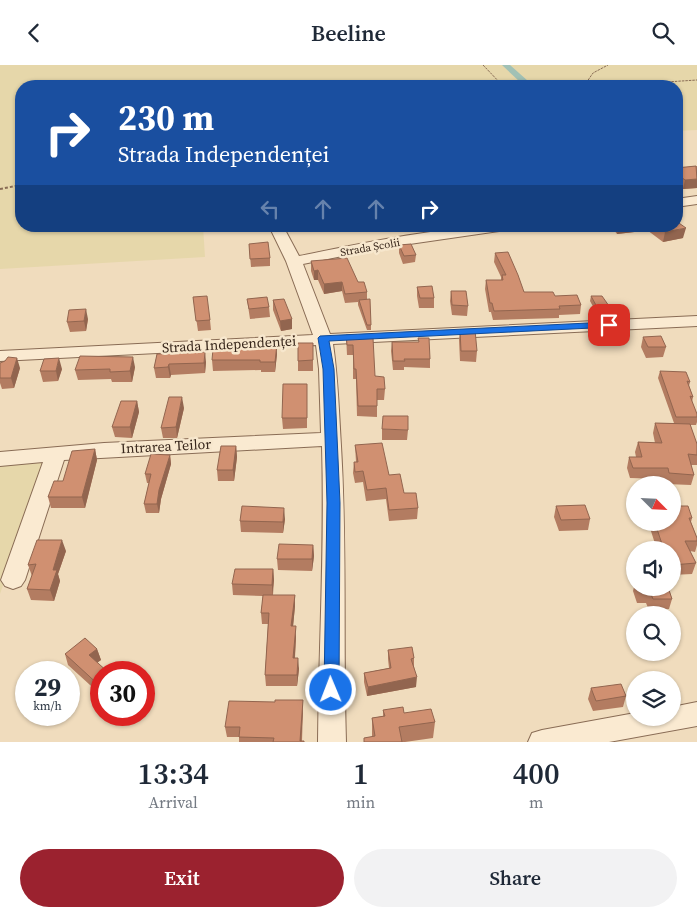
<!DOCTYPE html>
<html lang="en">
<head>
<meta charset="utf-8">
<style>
  :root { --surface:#fff; --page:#f2f2f3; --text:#1f2937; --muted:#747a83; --accent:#9b222f }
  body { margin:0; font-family:"Source Serif 4",serif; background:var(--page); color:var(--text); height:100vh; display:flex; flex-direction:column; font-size:19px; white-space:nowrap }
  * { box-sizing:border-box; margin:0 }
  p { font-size:16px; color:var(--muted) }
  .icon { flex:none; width:28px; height:28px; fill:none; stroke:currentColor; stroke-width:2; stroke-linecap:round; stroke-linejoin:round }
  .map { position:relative; height:677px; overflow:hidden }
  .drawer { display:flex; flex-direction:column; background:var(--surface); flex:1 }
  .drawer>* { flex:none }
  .hud { position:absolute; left:15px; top:15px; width:668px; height:152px; border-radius:20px; box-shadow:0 1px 4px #0004; background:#1a4fa0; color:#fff; overflow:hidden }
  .needle { width:32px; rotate:114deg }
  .fabs { position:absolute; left:626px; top:411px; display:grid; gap:10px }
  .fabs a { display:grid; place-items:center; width:55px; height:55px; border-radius:50%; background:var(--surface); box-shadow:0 1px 4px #0004; font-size:25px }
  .speed { position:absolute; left:15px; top:596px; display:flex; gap:10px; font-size:25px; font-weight:700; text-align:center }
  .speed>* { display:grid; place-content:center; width:65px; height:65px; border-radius:50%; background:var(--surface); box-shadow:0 1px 4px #0004; line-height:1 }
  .speed small { font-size:12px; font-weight:400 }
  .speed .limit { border:8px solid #d22; background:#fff; color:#111 }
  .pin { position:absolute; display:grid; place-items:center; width:42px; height:42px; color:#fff; margin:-21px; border-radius:10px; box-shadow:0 2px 8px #0006 }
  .me { position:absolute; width:55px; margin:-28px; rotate:359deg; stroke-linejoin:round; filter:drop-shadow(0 0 4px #0008) }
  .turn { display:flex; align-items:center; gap:18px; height:105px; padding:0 20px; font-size:22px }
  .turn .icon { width:65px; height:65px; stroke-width:2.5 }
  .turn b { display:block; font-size:35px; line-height:42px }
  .lanes { display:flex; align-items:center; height:48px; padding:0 20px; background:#0003; justify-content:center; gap:25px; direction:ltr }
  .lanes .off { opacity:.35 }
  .eta { display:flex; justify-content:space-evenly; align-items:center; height:85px; text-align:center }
  .eta b { font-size:30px; font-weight:600; line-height:35px }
  .cta { display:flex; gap:10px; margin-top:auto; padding:10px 20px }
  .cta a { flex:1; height:58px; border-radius:30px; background:var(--accent); color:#fff; font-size:20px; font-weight:600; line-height:58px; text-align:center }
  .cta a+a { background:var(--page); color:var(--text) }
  header { display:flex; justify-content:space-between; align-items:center; height:65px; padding:0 20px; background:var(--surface); font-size:22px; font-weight:600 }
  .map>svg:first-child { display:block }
  .farmland { fill:#e6d7aa }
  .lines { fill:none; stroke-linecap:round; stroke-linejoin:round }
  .canal { fill:#a1c1b5; fill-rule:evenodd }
  .minor-casing { stroke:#896c55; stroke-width:2 }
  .path-far1 { stroke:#896c55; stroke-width:1; stroke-dasharray:2.5 1; stroke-linecap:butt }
  .path { stroke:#896c55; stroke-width:2; stroke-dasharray:3 2; stroke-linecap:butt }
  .minor { fill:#faead1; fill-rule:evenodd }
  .wall { fill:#b37c61 }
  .shaded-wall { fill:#92654f }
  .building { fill:#d09071; stroke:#92654f }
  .route { fill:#1a73e8; stroke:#114b97 }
  .labels { text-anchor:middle; stroke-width:5; stroke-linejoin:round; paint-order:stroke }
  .far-street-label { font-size:11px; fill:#37261b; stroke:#f7e7cd }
  .street-label { font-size:14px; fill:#37261b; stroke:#f7e7cd }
</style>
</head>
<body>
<header><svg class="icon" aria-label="back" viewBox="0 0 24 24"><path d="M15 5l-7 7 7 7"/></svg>Beeline<svg class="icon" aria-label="search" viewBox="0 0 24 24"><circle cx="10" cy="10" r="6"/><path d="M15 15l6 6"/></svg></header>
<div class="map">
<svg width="697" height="677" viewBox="0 0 697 677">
  <rect width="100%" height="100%" fill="#f0dcbd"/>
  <!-- farmland -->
  <path class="farmland" d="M 0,0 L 697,0 L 697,65 L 676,66 L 676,21 L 21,21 L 21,161 L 203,161 L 205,192 L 0,204 Z
    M 46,395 L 0,529 L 0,400 Z"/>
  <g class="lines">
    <!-- canal -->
    <path class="canal" d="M 502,0 L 510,0 L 528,16 L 521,18 Z"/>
    <defs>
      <path id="minor" d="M 697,131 L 697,139 L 676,142 L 676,134 Z
        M 269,161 L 283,161 L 299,191 C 369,177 441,161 513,161 L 506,165 L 382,183 L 303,199 L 330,269 L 697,251 L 697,261 L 333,279 C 338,313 339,348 341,381 C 347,479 343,578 346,677 L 318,677 C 319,578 325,480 322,381 L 64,395 L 25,515 L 21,521 L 13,524 L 5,521 L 1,515 L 43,397 L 0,401 L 0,387 L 104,378 L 321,368 L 319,304 L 316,280 L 0,296 L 0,286 L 313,270 L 286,196 Z
        M 697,637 L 697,661 L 609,677 L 528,677 L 532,668 L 542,665 L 635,648 L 635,652 L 672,652 L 672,642 Z"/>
    </defs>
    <!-- minor casing -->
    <use href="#minor" class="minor-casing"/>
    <!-- path-far1 -->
    <path class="path-far1" d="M 483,0 L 503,21
      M 584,21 L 593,8 L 608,0
      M 605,21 L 697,15"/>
    <!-- path -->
    <path class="path" d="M 0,124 L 21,120"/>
    <!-- minor -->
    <use href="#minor" class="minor"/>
  </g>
  <!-- wall -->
  <path class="wall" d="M 697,101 L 697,123 L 683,124 L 676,118 L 676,103 Z
    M 611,161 L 644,161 L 643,166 L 617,169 Z
    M 648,161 L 676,161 L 683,173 L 663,177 L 647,165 Z
    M 249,179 L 270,193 L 270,201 L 251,202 Z
    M 399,180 L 416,190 L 415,197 L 403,199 L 399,188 Z
    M 495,188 L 524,227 L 555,231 L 581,240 L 580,249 L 559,250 L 559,253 L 493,255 L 491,247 L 489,247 L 485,224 L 486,215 L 501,215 L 501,212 L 494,197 Z
    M 311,196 L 358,217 L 367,227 L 367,234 L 371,260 L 371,265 L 367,265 L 358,240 L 358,237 L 345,238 L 342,226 L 324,229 L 318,215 L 314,215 L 311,206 Z
    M 417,222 L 434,233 L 434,243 L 419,243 L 417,231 Z
    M 451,226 L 468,241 L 467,251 L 452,250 L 450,236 Z
    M 591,231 L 609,241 L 608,246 L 596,247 L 590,236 Z
    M 193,232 L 210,255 L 211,265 L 198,266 Z
    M 247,234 L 269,242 L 270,252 L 250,254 Z
    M 273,235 L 292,254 L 292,264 L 281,266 L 273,245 Z
    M 88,254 L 86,266 L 70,267 L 67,257 Z
    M 460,265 L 477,286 L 476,297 L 460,296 L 459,275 Z
    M 346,270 L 357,273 L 375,311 L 385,324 L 384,335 L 377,335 L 377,352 L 357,351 L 356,314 L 353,314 L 353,290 L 347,290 Z
    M 643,272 L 666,282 L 663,292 L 646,293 L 641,282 Z
    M 392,277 L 430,294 L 430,303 L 404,302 L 404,305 L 393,305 L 391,286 Z
    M 313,278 L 313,306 L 298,306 L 298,296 Z
    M 157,289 L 206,297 L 205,308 L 171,310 L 170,313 L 156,313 L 154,303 Z
    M 277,289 L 275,307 L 261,307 L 261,305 L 213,306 L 212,295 Z
    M 0,298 L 20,303 L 14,323 L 2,324 L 0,318 Z
    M 135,302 L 132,317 L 112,317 L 111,314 L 78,315 L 75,305 Z
    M 62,304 L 58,316 L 43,317 L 40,306 Z
    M 660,306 L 690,317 L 689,321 L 693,332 L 692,337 L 697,349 L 697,357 L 696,360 L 690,360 L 697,379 L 697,400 L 691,400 L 694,410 L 691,420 L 666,419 L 665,414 L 630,413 L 627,403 L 629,392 L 636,392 L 635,387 L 638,377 L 655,378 L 653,368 L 655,358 L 674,358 L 658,313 Z
    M 307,319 L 307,363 L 283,364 L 282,353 Z
    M 137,336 L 139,347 L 132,373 L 115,372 L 112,362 Z
    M 184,343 L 177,373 L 163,373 L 161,363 Z
    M 382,364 L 408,365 L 407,375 L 382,375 Z
    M 355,380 L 389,410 L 404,428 L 418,443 L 417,454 L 389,456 L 386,434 L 366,436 L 363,417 L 355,418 L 353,408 L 354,397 L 356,397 Z
    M 236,381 L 237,392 L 234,416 L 218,416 L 217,405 Z
    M 95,384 L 97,395 L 85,443 L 51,443 L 48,432 Z
    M 170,390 L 171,399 L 161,434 L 159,448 L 146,448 L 144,439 L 149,418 L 147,418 L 145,409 Z
    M 556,441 L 590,454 L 588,465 L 559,466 L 554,452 Z
    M 672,441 L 692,453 L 691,457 L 697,473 L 697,480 L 695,487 L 690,486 L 696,498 L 692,509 L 672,510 L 672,485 L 657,485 L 650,463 L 641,463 L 639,458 L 672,458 Z
    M 285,454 L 283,468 L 241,467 L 240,456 Z
    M 313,480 L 314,491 L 312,506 L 278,505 L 277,494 Z
    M 66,486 L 58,509 L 60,516 L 54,536 L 31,535 L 27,524 L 32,511 L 28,500 Z
    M 273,504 L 274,515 L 273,530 L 295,530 L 295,541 L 293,561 L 296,572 L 295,593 L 299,604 L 297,621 L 266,621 L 265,610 L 268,559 L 262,559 L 261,548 L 263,531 L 233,530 L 232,519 Z
    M 635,518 L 635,522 L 668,522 L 672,534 L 669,544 L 649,545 L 646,538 L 637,538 L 633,526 Z
    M 97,584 L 101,595 L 97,597 L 101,608 L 101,630 L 68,600 L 65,589 Z
    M 388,585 L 414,593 L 414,601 L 416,622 L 367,631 L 364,617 L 364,608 L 389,603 L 388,594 Z
    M 591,623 L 626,631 L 623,642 L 593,646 L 588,634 Z
    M 303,645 L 302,676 L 304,677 L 239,677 L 239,672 L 227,672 L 225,662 Z
    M 383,645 L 404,648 L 435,657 L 433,673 L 405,677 L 364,677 L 364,673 L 372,672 L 372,653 L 383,651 Z"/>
  <!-- shaded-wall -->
  <path class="shaded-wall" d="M 697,114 L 697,123 L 683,124 L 685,115 Z
    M 619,161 L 644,161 L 643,166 L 617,169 Z
    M 686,163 L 683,173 L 663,177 L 665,167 Z
    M 318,205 L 318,215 L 314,215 L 314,206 Z
    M 342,217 L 342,226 L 324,229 L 324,219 Z
    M 86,244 L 88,254 L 86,266 L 84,256 Z
    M 292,254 L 292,264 L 281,266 L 280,256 Z
    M 277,279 L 277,289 L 275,307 L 275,297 Z
    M 205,287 L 206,297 L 205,308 L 204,298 Z
    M 133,292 L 135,302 L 132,317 L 130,306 Z
    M 17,293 L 20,303 L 14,323 L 11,313 Z
    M 59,293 L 62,304 L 58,316 L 56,306 Z
    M 169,299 L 171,310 L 170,313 L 168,302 Z
    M 182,332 L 184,343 L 177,373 L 176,362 Z
    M 137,336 L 139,347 L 132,373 L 130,362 Z
    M 236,381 L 237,392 L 234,416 L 233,405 Z
    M 95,384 L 97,395 L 85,443 L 82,432 Z
    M 170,390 L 171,399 L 161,434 L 159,448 L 157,439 L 159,425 Z
    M 284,443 L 285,454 L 283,468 L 283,457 Z
    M 62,475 L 66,486 L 58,509 L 60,516 L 54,536 L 50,525 L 53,505 Z
    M 313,480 L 314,491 L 312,506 L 312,494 Z
    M 273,504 L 274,515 L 272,531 L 272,520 Z
    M 295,530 L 295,541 L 292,572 L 291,561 Z
    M 296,561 L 296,572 L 294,604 L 293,593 Z
    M 97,584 L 101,595 L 93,601 L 89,590 Z
    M 298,593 L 299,604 L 297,621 L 297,610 Z
    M 417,612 L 416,622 L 367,631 L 368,622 Z
    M 303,635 L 303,645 L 301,677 L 300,677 Z"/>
  <!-- building -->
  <path class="building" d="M 696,101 L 697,114 L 685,115 L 676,108 L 676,103 Z
    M 676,156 L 686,163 L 665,167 L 657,161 L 676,161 Z
    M 268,177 L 270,193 L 250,194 L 249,179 Z
    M 411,179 L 416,190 L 404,191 L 399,180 Z
    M 508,187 L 518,210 L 524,227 L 553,227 L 555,231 L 577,230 L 581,240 L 559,241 L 560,244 L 494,246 L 492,238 L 490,238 L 486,215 L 503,215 L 502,210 L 506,210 L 495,188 Z
    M 347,193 L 358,217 L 364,217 L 367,227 L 345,229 L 342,217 L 324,219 L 318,205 L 314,206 L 311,196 Z
    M 432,221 L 434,233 L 420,233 L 417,222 Z
    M 451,226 L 466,226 L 468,241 L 452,240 Z
    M 207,231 L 210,255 L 196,256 L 193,232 Z
    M 591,231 L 602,231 L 609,241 L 597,242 Z
    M 267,232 L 269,242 L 249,244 L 247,234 Z
    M 284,234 L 292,254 L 280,256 L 273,235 Z
    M 370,234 L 371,260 L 367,260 L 359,235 Z
    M 86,244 L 84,256 L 67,257 L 69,245 Z
    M 460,265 L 475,265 L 477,286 L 461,286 Z
    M 346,270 L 357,270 L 357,273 L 373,273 L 375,311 L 384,312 L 385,324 L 377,324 L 377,341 L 358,341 L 356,304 L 354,304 L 353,280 L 347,280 Z
    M 661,271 L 666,282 L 648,282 L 643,272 Z
    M 418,273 L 429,273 L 430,294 L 404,294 L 405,296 L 393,296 L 392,277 L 419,277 Z
    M 241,278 L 277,279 L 275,297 L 260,297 L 260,295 L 212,295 L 213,284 L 240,283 Z
    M 298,278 L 313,278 L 313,295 L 298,296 Z
    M 205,287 L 204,298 L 169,299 L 168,302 L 154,303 L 157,289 Z
    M 80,291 L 133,292 L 130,306 L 110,307 L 110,304 L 75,305 Z
    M 8,292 L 17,293 L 11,313 L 0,313 L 0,298 L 5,296 Z
    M 59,293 L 56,306 L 40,306 L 44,294 Z
    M 660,306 L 686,307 L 690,317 L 687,316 L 693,332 L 690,331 L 697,349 L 697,352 L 676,352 Z
    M 283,319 L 307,319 L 307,353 L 282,353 Z
    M 169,332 L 182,332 L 176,362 L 161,363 Z
    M 121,336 L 137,336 L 130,362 L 112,362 Z
    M 383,351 L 408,351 L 408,365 L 382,364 Z
    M 655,358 L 690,359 L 697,379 L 697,390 L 688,389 L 694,410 L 669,408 L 668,403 L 633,403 L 629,392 L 642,392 L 638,377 L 662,378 Z
    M 382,378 L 389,410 L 400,409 L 404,428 L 416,428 L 418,443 L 389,445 L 386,423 L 367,425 L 363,406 L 355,407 L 354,397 L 358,397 L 355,380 Z
    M 221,381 L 236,381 L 233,405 L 217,405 Z
    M 95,384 L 82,432 L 48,432 L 54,416 L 63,416 L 72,386 Z
    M 151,389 L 170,390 L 159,425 L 157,439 L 144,439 L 151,409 L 145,409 Z
    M 585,440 L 590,454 L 561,455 L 556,441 Z
    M 242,441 L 284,443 L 283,457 L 240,456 Z
    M 672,441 L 688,441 L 692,453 L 689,453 L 697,473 L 697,476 L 685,476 L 696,498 L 672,500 L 672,485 L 664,485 L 655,458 L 672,458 Z
    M 37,475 L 62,475 L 53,505 L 57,505 L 50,525 L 27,524 L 36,499 L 28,500 Z
    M 279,479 L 313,480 L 312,494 L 277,494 Z
    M 235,504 L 273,504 L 272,520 L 232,519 Z
    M 639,522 L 668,522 L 672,534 L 653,534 L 650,527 L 641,528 Z
    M 263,530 L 295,530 L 291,561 L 296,561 L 293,593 L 298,593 L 297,610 L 265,610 L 269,548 L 261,548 Z
    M 85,573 L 97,584 L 89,590 L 109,608 L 101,608 L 101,622 L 65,589 Z
    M 412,582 L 414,593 L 411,594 L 417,612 L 368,622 L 364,608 L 391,603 L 388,585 Z
    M 621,619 L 626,631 L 596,636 L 591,623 Z
    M 275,635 L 303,635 L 300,676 L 304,676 L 304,677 L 273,677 L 274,673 L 239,672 L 240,662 L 225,662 L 229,636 L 275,637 Z
    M 403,642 L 404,648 L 431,644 L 435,657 L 399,662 L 402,677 L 364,677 L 364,673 L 375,671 L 372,653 L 385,651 L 383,645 Z"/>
  <!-- route -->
  <path class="route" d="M 609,257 L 612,258 L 612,262 L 329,276 L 334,304 L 340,438 L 339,625 L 337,630 L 331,632 L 326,630 L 324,625 L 327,438 L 323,304 L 318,273 L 320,271 Z"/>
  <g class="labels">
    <!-- far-street labels -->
    <g class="far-street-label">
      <text transform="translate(370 182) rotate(-10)" y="4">Strada Școlii</text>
    </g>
    <!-- street labels -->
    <g class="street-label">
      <text transform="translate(229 279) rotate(-3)" y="5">Strada Independenței</text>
      <text transform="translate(166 381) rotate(-3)" y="5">Intrarea Teilor</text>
    </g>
  </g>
</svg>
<div class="fabs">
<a><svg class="needle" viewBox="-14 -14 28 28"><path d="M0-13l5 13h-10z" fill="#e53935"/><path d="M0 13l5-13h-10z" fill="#747a83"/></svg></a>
<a><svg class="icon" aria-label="sound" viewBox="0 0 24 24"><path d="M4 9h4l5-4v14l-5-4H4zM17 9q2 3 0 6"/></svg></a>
<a><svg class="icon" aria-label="search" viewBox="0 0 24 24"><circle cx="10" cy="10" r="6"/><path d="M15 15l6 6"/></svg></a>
<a><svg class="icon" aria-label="layers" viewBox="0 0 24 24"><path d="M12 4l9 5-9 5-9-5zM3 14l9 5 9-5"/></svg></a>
</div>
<div class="speed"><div>29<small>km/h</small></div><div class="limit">30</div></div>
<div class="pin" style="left:609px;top:260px;background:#d93025"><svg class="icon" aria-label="arrive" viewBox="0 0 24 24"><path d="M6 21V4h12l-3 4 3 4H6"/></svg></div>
<svg class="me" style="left:331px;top:625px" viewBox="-20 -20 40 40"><circle r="17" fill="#1a73e8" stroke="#fff" stroke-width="3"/><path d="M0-11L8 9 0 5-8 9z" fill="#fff"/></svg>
<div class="hud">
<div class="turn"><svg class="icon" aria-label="right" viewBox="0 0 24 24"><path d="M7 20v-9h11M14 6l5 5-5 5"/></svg><div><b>230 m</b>Strada Independenței</div></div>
<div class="lanes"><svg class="icon off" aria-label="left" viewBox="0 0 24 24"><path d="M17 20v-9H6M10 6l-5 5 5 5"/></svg><svg class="icon off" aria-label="ahead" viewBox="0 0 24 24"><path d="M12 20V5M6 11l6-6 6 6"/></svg><svg class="icon off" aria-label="ahead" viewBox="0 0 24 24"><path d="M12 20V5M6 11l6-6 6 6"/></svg><svg class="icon" aria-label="right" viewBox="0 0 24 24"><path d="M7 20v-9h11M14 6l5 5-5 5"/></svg></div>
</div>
</div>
<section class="drawer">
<div class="eta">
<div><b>13:34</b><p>Arrival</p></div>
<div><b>1</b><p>min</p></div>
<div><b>400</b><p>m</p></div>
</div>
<div class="cta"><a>Exit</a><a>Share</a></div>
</section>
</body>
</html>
